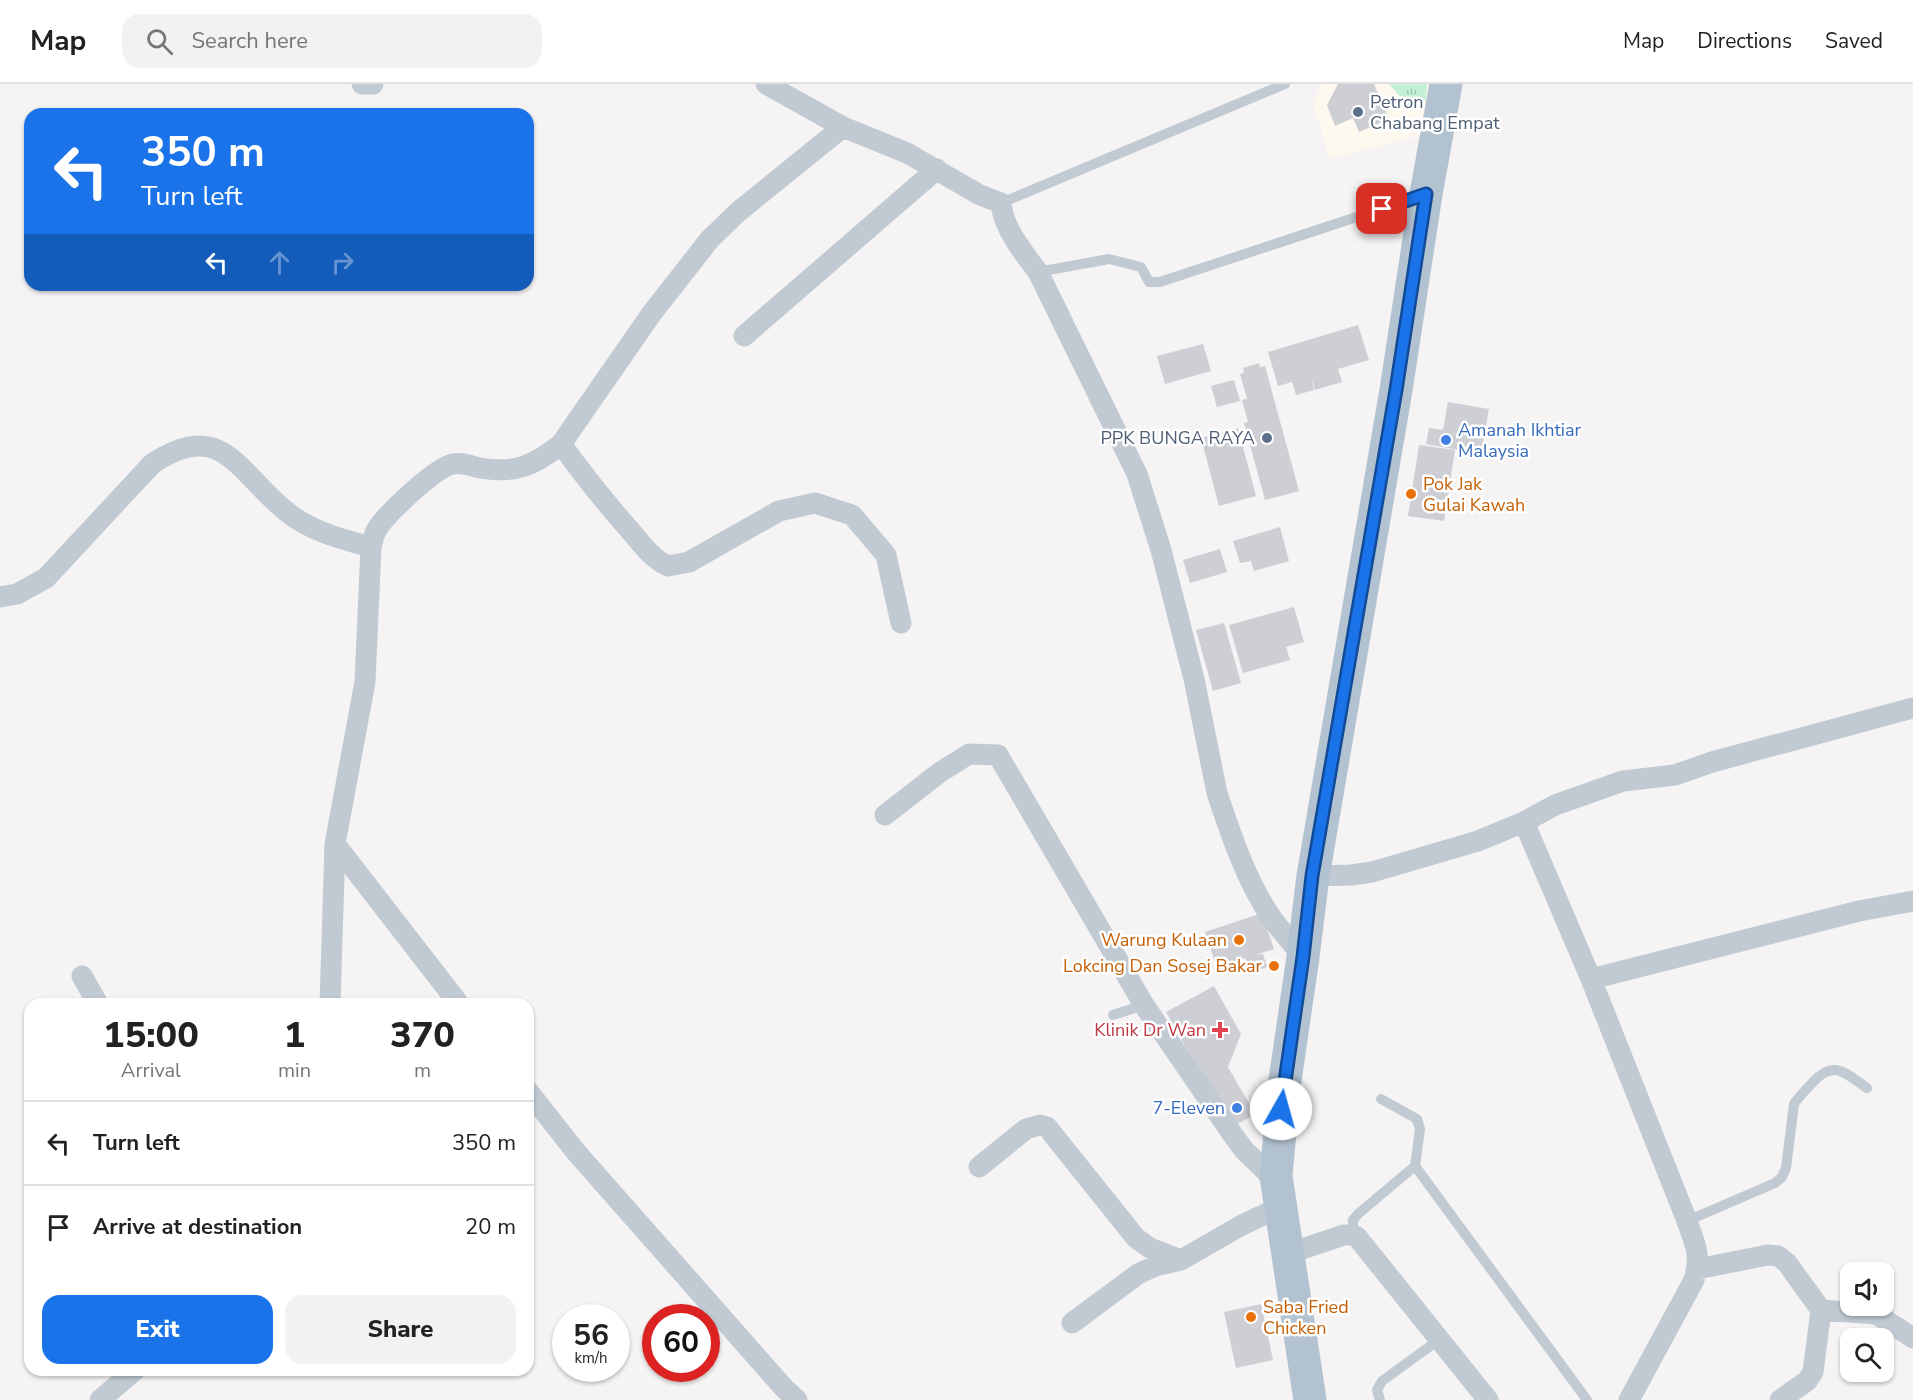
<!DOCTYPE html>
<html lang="en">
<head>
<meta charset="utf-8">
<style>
  :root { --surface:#fff; --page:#f2f2f2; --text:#222; --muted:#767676; --line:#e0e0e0; --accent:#1a73e8 }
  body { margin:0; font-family:"Nunito Sans",sans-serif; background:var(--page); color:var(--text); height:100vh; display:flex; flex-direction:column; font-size:22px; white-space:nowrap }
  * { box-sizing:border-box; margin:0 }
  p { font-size:20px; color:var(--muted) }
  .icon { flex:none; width:33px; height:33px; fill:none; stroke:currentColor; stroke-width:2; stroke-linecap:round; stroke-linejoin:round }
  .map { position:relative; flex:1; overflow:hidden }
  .side { position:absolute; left:24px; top:914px; width:510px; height:378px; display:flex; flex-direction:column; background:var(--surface); border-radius:18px; box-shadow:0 2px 4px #0004 }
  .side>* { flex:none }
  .hud { position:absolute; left:24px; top:24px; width:510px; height:183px; border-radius:18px; box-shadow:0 2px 4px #0004; background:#1a73e8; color:#fff; overflow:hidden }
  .fabs { position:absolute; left:1840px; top:1178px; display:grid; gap:12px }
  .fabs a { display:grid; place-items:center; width:54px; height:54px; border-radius:12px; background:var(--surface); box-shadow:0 2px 4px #0004; font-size:30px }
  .speed { position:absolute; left:552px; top:1220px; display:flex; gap:12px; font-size:30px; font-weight:700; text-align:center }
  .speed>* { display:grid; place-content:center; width:78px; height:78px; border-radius:50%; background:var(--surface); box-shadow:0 2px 4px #0004; line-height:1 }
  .speed small { font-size:15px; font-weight:400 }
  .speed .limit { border:9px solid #d22; background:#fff; color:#111 }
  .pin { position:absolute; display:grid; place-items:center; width:51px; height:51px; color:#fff; margin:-26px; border-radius:12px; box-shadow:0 3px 9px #0006 }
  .me { position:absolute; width:66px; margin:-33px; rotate:7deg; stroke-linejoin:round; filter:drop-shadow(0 0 4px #0008) }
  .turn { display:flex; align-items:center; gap:21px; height:126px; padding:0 18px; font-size:27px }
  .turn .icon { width:78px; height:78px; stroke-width:2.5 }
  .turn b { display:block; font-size:42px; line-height:51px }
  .lanes { display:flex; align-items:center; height:57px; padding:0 18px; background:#0003; justify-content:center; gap:30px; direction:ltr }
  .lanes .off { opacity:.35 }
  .eta { display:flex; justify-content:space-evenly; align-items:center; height:102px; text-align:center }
  .eta b { font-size:36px; font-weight:800; line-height:42px }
  .action { display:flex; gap:12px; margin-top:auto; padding:12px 18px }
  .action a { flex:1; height:69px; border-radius:18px; background:var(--accent); color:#fff; font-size:24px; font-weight:800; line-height:69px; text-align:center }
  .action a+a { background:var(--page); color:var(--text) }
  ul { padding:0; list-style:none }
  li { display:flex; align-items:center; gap:18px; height:84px; padding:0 18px; border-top:2px solid var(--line) }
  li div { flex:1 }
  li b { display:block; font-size:22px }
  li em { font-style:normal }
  header { display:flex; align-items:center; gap:36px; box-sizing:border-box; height:84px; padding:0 30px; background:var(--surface); border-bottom:2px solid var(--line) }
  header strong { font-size:28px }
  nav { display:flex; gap:33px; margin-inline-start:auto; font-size:21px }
  .search { width:420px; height:54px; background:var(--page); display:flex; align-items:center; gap:15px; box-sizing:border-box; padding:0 21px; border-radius:18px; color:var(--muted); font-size:22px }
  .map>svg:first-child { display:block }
  .commercial { fill:#fdf9ef }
  .grass { fill:url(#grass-tufts) }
  .building { fill:#cdcfd5 }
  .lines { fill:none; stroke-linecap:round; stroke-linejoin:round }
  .service { stroke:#c1cad2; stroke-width:10 }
  .minor { stroke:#c1cad2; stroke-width:21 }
  .primary { stroke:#b3c2d1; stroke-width:33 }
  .route-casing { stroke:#114b97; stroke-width:15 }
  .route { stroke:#1a73e8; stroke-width:10 }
  .service-dot { fill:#5c6f8a; stroke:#fff; stroke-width:2 }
  .shop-dot { fill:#3f7fe0; stroke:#fff; stroke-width:2 }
  .food-dot { fill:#e8710a; stroke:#fff; stroke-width:2 }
  .health-dot { fill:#e0444e; stroke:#fff; stroke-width:2 }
  .labels { text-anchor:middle; stroke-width:5; stroke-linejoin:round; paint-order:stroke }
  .service-label { font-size:18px; fill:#4e5e75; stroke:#fff; text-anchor:start }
  .shop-label { font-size:18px; fill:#366cbe; stroke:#fff; text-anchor:start }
  .food-label { font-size:18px; fill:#c56008; stroke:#fff; text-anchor:start }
  .health-label { font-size:18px; fill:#be3a42; stroke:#fff; text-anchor:end }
</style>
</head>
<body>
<header>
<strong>Map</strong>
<div class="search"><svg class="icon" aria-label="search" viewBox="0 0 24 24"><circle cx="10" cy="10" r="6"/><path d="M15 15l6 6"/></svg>Search here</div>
<nav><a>Map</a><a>Directions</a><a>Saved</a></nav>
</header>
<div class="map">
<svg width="1913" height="1316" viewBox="0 0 1913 1316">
  <defs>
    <pattern id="grass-tufts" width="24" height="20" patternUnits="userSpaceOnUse" patternTransform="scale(1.5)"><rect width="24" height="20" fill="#c3f1d5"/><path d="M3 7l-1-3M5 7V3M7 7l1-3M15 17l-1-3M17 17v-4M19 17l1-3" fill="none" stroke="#a0c6b0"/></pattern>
  </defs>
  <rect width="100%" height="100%" fill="#f5f3f3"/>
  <!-- commercial -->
  <path class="commercial" d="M 1322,0 L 1428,0 L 1420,51 L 1330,75 L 1313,20 Z"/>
  <!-- grass -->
  <path class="grass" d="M 1389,0 L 1427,0 L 1426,15 L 1410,23 Z"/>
  <!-- building -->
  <path class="building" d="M 1338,0 L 1374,0 L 1389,35 L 1359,48 L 1353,34 L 1335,42 L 1327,21 Z
    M 1358,241 L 1369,276 L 1338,285 L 1342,298 L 1315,306 L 1311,293 L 1314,306 L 1296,311 L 1292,298 L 1278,302 L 1268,268 Z
    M 1203,260 L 1211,287 L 1165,300 L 1157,272 Z
    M 1259,279 L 1260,283 L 1265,282 L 1299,407 L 1265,416 L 1244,339 L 1248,338 L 1242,316 L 1247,315 L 1240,290 L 1244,289 L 1243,284 Z
    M 1234,296 L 1240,317 L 1217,323 L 1211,302 Z
    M 1448,318 L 1489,325 L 1481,370 L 1426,360 L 1429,344 L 1443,346 Z
    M 1238,344 L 1256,412 L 1219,422 L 1201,354 Z
    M 1419,361 L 1455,366 L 1444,437 L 1408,432 Z
    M 1280,443 L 1289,477 L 1254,487 L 1251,477 L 1240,479 L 1233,457 Z
    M 1220,465 L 1227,488 L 1190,499 L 1183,476 Z
    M 1294,523 L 1304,558 L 1286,563 L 1290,576 L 1243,589 L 1229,541 Z
    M 1224,539 L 1241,599 L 1213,607 L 1196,546 Z
    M 1262,829 L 1274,865 L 1255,871 L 1263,870 L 1267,883 L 1250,889 L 1245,874 L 1217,884 L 1205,848 Z
    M 1270,876 L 1279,877 L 1277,889 L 1268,887 Z
    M 1214,902 L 1241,950 L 1228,983 L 1255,1030 L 1231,1044 L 1166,928 Z
    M 1261,1220 L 1273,1276 L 1236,1284 L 1224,1228 Z"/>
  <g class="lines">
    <!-- service -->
    <path class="service" d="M 1001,119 L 1285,0
      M 1038,188 L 1109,175 L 1141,183 L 1149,198 L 1160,198 L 1420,112
      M 1113,931 L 1144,921
      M 1381,1015 L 1417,1035 L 1420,1045 L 1415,1082
      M 1687,1137 L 1775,1099 L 1782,1093 L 1786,1084 L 1794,1020 C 1799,1012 1807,1005 1813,998 C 1835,975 1846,990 1867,1004
      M 1353,1151 L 1353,1136 L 1358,1130 L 1415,1082 L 1587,1316
      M 1380,1316 L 1377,1306 L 1382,1297 L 1440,1255"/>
    <!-- minor -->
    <path class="minor" d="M 362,0 L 373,0
      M 766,0 L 843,43 L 907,69 L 980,111 L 1001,119 C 1003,144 1023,168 1038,188 L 1137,390 L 1161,466 L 1194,595 L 1217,709 C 1231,751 1246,796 1271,833 C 1281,847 1293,860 1303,873
      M 744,252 L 937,85
      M 561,360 C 582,389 604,417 628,444 C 640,458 651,474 668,482 L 689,478 L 779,427 L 815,419 L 852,431 L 886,471 L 901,539
      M 0,513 L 17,510 L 46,494 L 152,380 C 222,333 237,388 287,428 C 312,448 342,455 371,463
      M 885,731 L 939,689 L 969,670 L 998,671 L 1144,921 L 1233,1051 L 1244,1066 L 1277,1098
      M 1524,738 L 1591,895 L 1687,1137 C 1696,1163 1701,1169 1694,1196 L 1629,1316
      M 335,760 L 459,920
      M 1313,792 L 1351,791 L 1372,788 L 1478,757 L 1524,738 L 1555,721 L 1623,697 L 1675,691 L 1712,678 L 1913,624
      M 82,892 L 98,920
      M 1591,895 L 1859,827 L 1913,817
      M 330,920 L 335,760 L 365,598 L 371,463 C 373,455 374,448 379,442 C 390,427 436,383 453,380 C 462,378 471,382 480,384 C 514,390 534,382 561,360 L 652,229 L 710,155 L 738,128 L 843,43
      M 528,1007 L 576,1068 L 784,1304 L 797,1316
      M 979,1083 L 1026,1045 L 1040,1041 L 1047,1043 L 1136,1154 L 1150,1164 L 1181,1176 L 1242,1141 L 1280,1123
      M 1287,1170 L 1344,1151 L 1353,1151 L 1357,1153 L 1488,1316
      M 1697,1185 L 1768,1171 L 1778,1172 L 1787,1179 L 1821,1226
      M 1072,1239 L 1138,1190 L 1155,1182 L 1181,1176
      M 100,1316 L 135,1286
      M 1780,1316 L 1807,1297 L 1813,1288 L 1821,1226 L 1876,1230 L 1913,1254"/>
    <!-- primary -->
    <path class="primary" d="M 1310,1316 L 1276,1092 L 1284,1003 L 1303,873 L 1313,792 L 1396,306 L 1426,110 L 1446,0"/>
  </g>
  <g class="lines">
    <defs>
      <path id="route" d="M 1281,1025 L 1303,873 L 1312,792 L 1396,306 L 1426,110 L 1382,125"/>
    </defs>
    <!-- route casing -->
    <use href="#route" class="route-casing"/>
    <!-- route -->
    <use href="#route" class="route"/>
  </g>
  <!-- markers -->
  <g class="service-dot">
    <circle cx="1358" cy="28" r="6"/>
    <circle cx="1267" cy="354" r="6"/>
  </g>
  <g class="shop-dot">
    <circle cx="1446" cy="356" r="6"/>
    <circle cx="1237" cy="1024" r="6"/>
  </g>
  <g class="food-dot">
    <circle cx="1411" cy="410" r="6"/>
    <circle cx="1239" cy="856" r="6"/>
    <circle cx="1274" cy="882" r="6"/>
    <circle cx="1251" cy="1233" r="6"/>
  </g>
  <path class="health-dot" d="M1217 937h6v6h6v6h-6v6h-6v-6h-6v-6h6z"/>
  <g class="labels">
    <!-- service labels -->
    <g class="service-label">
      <text x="1370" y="24">Petron<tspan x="1370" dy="21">Chabang Empat</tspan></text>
      <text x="1255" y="360" text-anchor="end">PPK BUNGA RAYA</text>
    </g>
    <!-- shop labels -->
    <g class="shop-label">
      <text x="1458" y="352">Amanah Ikhtiar<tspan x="1458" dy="21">Malaysia</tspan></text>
      <text x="1225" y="1030" text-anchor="end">7-Eleven</text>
    </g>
    <!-- food labels -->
    <g class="food-label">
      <text x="1423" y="406">Pok Jak<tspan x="1423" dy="21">Gulai Kawah</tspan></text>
      <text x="1227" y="862" text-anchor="end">Warung Kulaan</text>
      <text x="1262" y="888" text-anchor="end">Lokcing Dan Sosej Bakar</text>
      <text x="1263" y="1229">Saba Fried<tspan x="1263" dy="21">Chicken</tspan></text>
    </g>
    <!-- health labels -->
    <g class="health-label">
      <text x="1206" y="952">Klinik Dr Wan</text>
    </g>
  </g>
</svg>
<div class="fabs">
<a><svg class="icon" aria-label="sound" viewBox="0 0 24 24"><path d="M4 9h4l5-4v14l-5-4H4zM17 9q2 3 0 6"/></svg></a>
<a><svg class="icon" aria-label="search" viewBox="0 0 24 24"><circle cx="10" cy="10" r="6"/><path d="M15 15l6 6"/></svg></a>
</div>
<div class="speed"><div>56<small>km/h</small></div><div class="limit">60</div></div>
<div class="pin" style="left:1382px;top:125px;background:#d93025"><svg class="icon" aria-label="arrive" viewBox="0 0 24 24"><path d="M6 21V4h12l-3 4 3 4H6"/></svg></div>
<svg class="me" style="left:1281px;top:1025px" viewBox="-20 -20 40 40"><circle r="19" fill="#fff"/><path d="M0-13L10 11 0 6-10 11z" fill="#1a73e8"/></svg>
<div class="hud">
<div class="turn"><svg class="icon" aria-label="left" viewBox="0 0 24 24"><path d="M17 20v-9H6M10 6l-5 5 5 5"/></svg><div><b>350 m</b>Turn left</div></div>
<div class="lanes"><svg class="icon" aria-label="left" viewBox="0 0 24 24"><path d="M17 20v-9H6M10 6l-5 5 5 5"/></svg><svg class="icon off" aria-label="ahead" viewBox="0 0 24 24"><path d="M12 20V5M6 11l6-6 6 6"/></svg><svg class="icon off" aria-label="right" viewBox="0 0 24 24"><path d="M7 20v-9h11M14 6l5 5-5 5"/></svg></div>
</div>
<section class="side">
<div class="eta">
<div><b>15:00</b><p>Arrival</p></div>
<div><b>1</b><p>min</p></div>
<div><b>370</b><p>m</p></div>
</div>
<ul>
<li><svg class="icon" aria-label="left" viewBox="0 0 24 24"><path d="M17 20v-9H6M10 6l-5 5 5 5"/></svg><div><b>Turn left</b></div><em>350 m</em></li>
<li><svg class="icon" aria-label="arrive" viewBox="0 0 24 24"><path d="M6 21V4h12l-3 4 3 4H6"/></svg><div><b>Arrive at destination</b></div><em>20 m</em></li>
</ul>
<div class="action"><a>Exit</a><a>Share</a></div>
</section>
</div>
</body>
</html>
